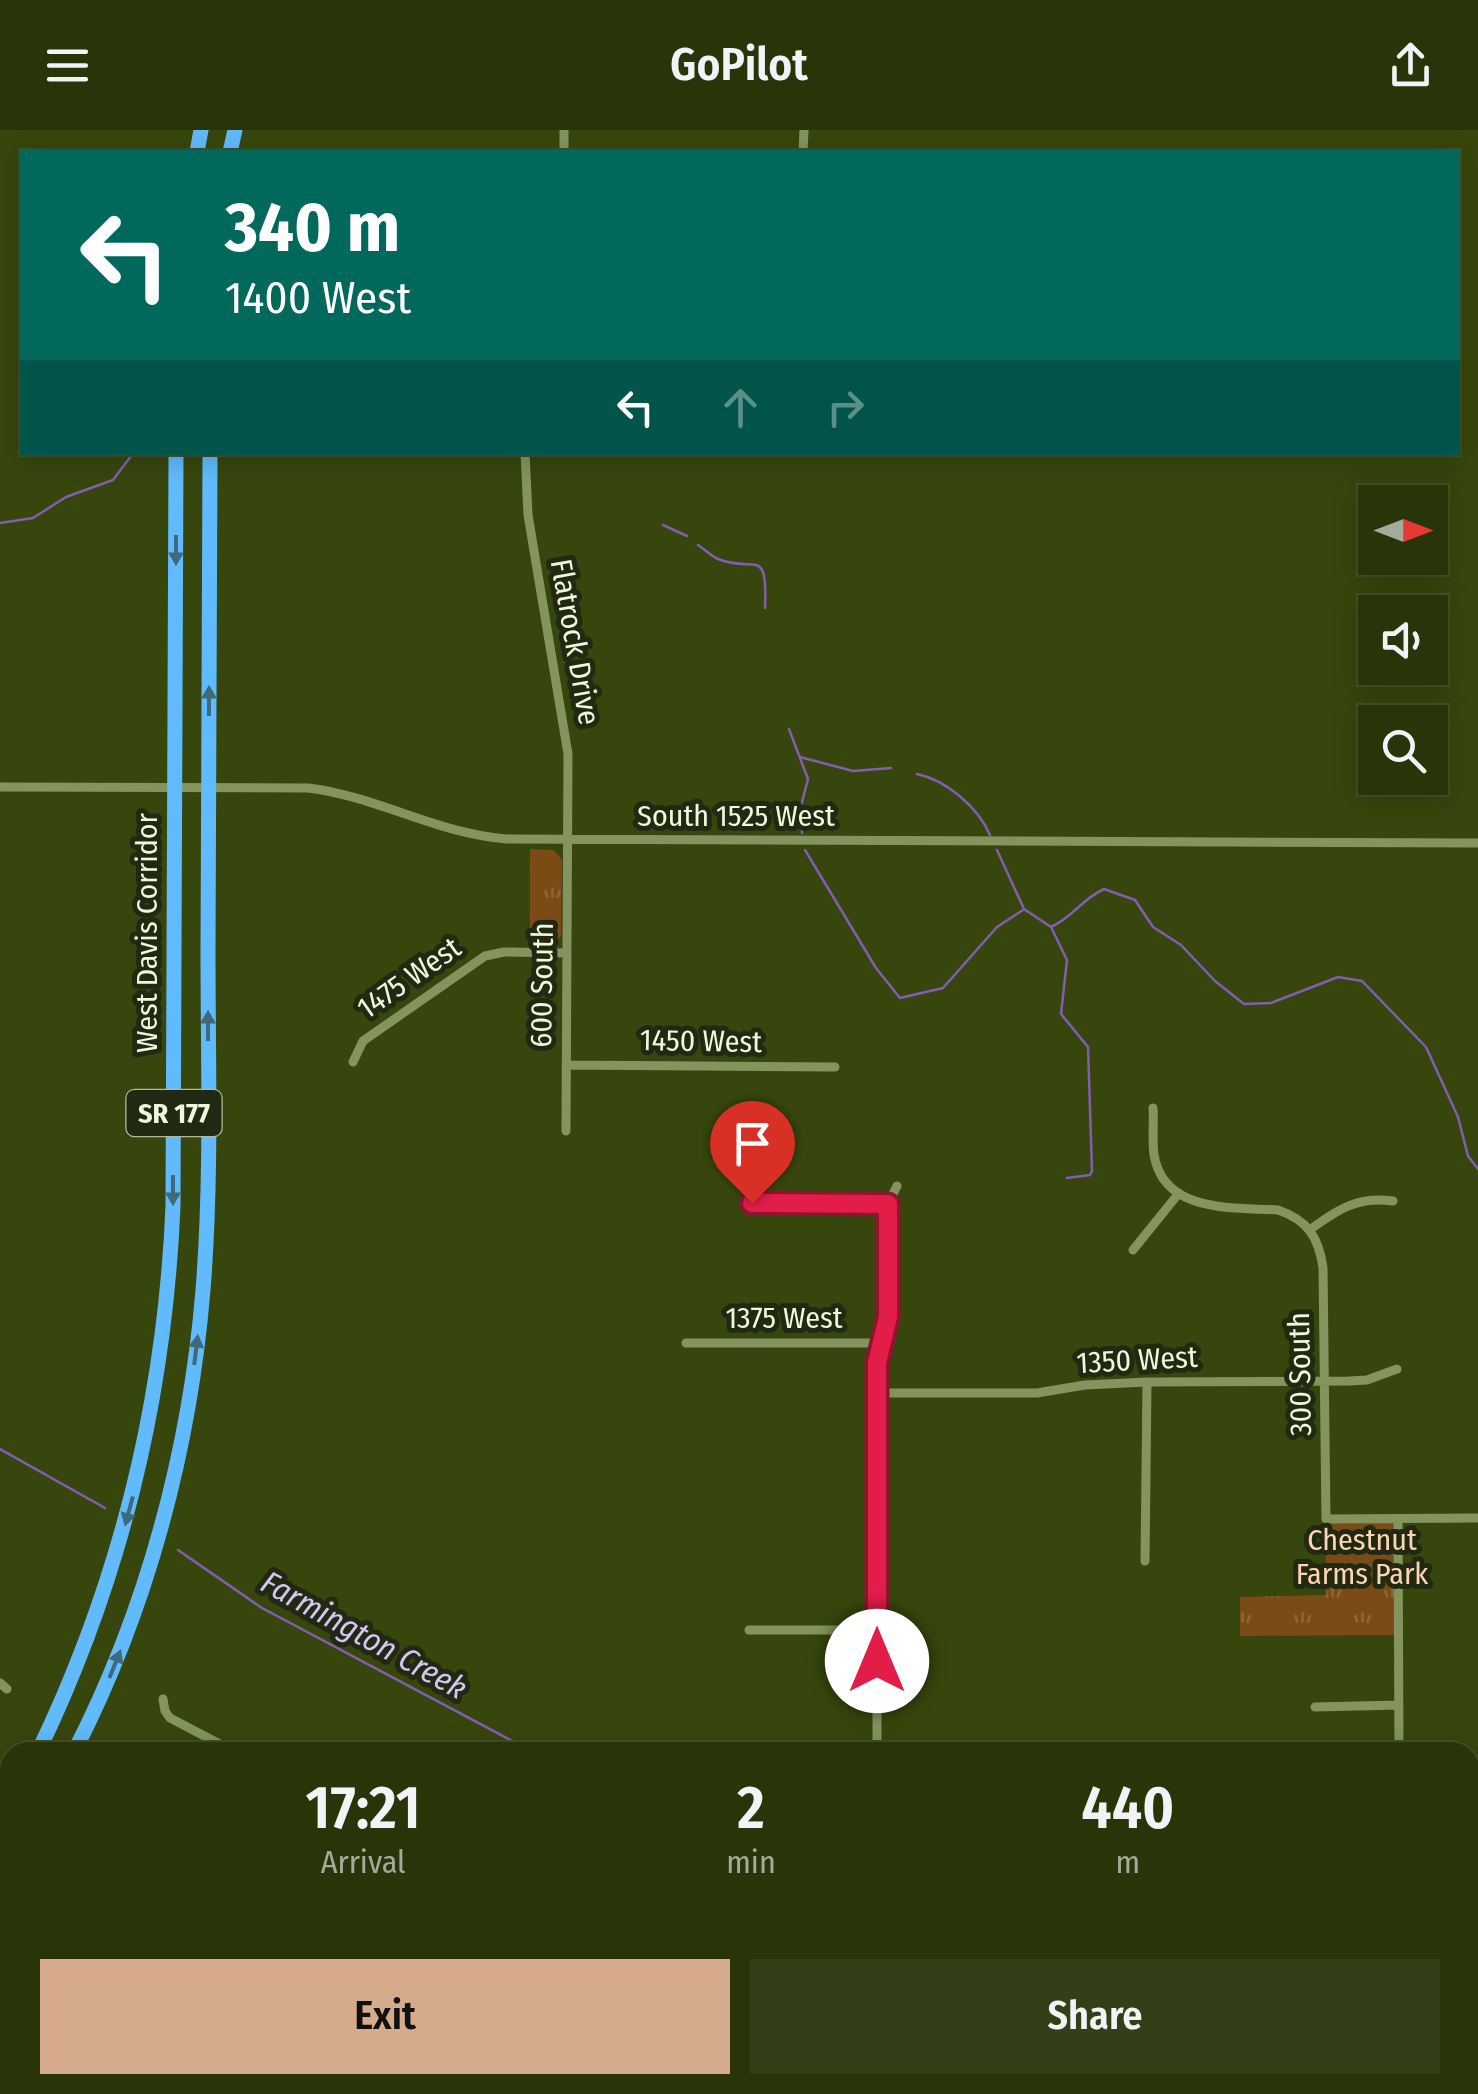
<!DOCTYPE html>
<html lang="en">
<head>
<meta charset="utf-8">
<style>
  :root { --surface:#293409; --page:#353f17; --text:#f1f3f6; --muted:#a5aa9c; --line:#454f2a; --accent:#d6ab8b }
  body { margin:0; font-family:"Fira Sans Condensed",sans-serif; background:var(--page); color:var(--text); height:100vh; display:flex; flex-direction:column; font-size:38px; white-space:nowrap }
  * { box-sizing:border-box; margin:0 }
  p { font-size:32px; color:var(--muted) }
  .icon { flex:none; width:55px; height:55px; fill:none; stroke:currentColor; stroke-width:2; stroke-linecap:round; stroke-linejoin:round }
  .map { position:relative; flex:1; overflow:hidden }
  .drawer { position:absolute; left:0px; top:1612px; width:1480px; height:352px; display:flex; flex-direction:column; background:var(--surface); border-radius:30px 30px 0 0; box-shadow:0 5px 25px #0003,0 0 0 2px var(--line) }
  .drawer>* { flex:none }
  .banner { position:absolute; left:20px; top:20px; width:1440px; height:305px; border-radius:0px; box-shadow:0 5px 25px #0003,0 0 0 2px var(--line); background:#00695c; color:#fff; overflow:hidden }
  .needle { width:65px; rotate:90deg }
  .tools { position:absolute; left:1358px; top:355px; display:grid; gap:20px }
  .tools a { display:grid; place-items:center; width:90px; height:90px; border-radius:0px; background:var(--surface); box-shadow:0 5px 25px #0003,0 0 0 2px var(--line); font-size:50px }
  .pin { position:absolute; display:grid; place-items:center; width:85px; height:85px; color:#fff; margin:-102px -42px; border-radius:50% 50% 50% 0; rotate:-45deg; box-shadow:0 0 10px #0007 }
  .pin .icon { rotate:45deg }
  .me { position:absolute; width:110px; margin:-55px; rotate:0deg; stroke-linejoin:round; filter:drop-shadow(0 0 8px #0008) }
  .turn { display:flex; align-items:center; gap:35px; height:210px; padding:0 40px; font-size:45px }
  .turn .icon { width:130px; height:130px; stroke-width:2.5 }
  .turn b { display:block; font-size:70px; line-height:85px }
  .lanes { display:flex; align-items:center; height:95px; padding:0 40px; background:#0003; justify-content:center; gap:50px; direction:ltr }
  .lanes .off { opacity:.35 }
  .eta { display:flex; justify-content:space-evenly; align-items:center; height:170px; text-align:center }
  .eta b { font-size:60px; font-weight:600; line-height:70px }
  .button { display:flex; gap:20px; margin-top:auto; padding:20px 40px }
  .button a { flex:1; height:115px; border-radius:0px; background:var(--accent); color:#111; font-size:40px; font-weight:600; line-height:115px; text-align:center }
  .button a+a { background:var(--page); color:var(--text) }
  header { display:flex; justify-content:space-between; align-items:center; height:130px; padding:0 40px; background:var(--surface); font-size:45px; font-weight:600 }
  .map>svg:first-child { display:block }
  .built { fill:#3e4e09 }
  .park { fill:url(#park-tufts) }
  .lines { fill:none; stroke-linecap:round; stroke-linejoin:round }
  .stream { stroke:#835db1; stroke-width:2.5 }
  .street { stroke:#83955d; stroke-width:9 }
  .secondary { stroke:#79a08d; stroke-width:12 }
  .highway { stroke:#61bafc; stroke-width:15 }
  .oneway { fill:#3e6a7b }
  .route-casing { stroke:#92132f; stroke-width:25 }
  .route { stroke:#e11d48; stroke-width:18 }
  .labels { text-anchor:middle; stroke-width:10; stroke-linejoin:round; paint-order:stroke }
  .shield { fill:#222912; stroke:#b1ba9f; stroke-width:2.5 }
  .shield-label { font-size:28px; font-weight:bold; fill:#eef8db }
  .street-label { font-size:30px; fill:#eef8db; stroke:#222912 }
  .park-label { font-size:30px; fill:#fdd5b2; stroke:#222912 }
  .water-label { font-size:32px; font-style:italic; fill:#d6c4f1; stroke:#222912 }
</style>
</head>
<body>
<header><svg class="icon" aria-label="menu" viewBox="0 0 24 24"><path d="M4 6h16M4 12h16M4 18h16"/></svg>GoPilot<svg class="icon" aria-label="share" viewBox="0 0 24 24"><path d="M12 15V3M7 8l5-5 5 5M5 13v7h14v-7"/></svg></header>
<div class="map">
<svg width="1478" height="1964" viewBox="0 0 1478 1964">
  <defs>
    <pattern id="park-tufts" width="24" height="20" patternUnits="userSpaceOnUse" patternTransform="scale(2.5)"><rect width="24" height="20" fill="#7b4b16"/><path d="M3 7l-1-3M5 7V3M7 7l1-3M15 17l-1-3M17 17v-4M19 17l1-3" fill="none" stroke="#8e6637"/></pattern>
  </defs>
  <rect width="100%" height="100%" fill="#37460c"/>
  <!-- built -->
  <path class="built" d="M 22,1955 L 349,1955 L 349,1964 L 22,1964 Z"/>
  <!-- park -->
  <path class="park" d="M 530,719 L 554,720 L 562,730 L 561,806 L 551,816 L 530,816 Z
    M 1326,1389 L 1398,1389 L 1399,1505 L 1240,1506 L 1240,1467 L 1326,1465 Z"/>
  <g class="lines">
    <!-- stream -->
    <path class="stream" d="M 0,393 L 33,388 L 66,367 L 113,350 L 134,322
      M 663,395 L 687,406
      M 698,415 C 704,419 711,426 718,429 C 754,444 768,414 765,478
      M 789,599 L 808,649 L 801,676 L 802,703
      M 800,627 L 853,641 L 891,638
      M 917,644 C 946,650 978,677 990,705
      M 805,720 L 876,838 L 900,868 L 943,858 L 997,797 L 1023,780
      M 997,720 L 1024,779 L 1051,797 C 1073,787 1082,769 1104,759 L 1135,770 L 1153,797 L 1181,815 L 1215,851 L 1244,874 L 1271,873 L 1338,847 L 1362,851 L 1426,917 L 1458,987 L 1468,1026 L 1478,1039
      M 1052,799 L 1067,830 L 1061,884 L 1088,917 L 1092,1041 L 1090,1045 L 1067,1048
      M 0,1319 L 105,1378
      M 178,1420 L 262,1478 L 533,1622
      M 852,1955 L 867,1964"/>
    <!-- street -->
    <path class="street" d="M 564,0 L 564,22
      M 803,22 L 804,0
      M 525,322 L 528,385 L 568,624 L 566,1001
      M 0,657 L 308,658 C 376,666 438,704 507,709 L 1478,713
      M 353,932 L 363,911 L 485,826 L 504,822 L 567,823
      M 566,935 L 835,937
      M 1153,978 C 1154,993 1152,1009 1154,1025 C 1164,1084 1234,1077 1278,1080 C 1308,1090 1319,1108 1323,1138 L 1326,1389 L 1478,1388
      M 753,1073 L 888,1074
      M 1311,1099 C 1338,1079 1359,1066 1393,1071
      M 1133,1120 L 1179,1063
      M 686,1213 L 882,1213
      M 877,1263 L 1037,1263 L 1085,1255 L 1147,1252 L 1349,1251 L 1367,1250 L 1397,1239
      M 1398,1389 L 1399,1622
      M 1145,1431 L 1147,1252
      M 749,1500 L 877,1500
      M 0,1553 L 7,1559
      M 163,1569 L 165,1581 L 170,1588 L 235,1622
      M 1315,1577 L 1399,1575
      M 877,1622 L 877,1233 L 887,1200 L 888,1074 L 897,1056
      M 356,1955 L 356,1964
      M 797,1955 L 797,1964
      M 554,1964 L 557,1955"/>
    <!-- secondary -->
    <path class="secondary" d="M 1470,1840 L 1478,1840
      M 0,1872 L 10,1865"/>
    <!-- highway -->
    <path class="highway" d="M 197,22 L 201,0
      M 230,22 L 235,0
      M 38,1622 C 121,1450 165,1268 173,1076 L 176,322
      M 74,1622 C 147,1480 190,1319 203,1160 C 212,1047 208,933 208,821 C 209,655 209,489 210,322
      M 0,1693 L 10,1675
      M 0,1758 L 10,1741"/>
  </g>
  <!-- one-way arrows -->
  <defs><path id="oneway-solid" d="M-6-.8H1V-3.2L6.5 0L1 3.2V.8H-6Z" transform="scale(2.5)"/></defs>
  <g class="oneway">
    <use href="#oneway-solid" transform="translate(176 420) rotate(90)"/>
    <use href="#oneway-solid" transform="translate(209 571) rotate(-90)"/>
    <use href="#oneway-solid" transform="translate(208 896) rotate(-90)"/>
    <use href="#oneway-solid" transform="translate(173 1060) rotate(90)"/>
    <use href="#oneway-solid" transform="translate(196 1220) rotate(-83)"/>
    <use href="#oneway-solid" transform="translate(129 1381) rotate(105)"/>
    <use href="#oneway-solid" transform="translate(115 1534) rotate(-68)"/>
  </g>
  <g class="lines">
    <defs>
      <path id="route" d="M 752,1073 L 888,1074 L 888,1187 L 877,1233 L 877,1531"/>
    </defs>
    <!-- route casing -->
    <use href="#route" class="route-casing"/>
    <!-- route -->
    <use href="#route" class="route"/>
  </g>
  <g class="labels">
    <!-- shield labels -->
    <rect class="shield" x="126.5" y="960" width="95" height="46" rx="8"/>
    <g class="shield-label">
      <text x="174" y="993">SR 177</text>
    </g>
    <!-- street labels -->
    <g class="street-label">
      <text transform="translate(575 512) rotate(80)" y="10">Flatrock Drive</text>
      <text x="736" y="696">South 1525 West</text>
      <text transform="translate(147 803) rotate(-90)" y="10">West Davis Corridor</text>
      <text transform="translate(409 848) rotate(-35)" y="10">1475 West</text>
      <text transform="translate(542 855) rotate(-89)" y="10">600 South</text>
      <text transform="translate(701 911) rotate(1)" y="10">1450 West</text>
      <text x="784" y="1198">1375 West</text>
      <text transform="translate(1137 1230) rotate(-3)" y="10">1350 West</text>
      <text transform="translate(1300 1244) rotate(-91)" y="10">300 South</text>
    </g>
    <!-- park labels -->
    <g class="park-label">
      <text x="1362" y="1420">Chestnut<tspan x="1362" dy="34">Farms Park</tspan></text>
    </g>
    <!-- water labels -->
    <g class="water-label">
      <text transform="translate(364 1505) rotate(29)" y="11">Farmington Creek</text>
    </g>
  </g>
</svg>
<div class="tools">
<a><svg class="needle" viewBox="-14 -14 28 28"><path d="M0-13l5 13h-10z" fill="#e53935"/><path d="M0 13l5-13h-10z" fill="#a5aa9c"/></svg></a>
<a><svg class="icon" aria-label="sound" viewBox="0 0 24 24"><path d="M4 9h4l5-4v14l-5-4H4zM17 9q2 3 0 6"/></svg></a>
<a><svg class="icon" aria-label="search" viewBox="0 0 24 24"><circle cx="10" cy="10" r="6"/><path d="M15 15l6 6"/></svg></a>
</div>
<div class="pin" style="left:752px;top:1073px;background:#d93025"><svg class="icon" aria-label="arrive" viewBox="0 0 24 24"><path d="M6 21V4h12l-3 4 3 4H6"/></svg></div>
<svg class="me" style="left:877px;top:1531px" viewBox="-20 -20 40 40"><circle r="19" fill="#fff"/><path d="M0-13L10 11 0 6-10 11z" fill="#e11d48"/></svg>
<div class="banner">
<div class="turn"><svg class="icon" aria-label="left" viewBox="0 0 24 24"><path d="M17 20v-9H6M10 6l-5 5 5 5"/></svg><div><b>340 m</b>1400 West</div></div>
<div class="lanes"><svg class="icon" aria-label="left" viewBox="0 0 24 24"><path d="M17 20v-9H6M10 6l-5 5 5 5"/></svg><svg class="icon off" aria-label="ahead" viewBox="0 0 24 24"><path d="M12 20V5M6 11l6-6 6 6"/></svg><svg class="icon off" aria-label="right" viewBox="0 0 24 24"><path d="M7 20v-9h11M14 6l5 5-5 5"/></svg></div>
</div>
<section class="drawer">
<div class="eta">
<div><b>17:21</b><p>Arrival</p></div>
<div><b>2</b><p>min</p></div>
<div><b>440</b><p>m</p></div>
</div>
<div class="button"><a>Exit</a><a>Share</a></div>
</section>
</div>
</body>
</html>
